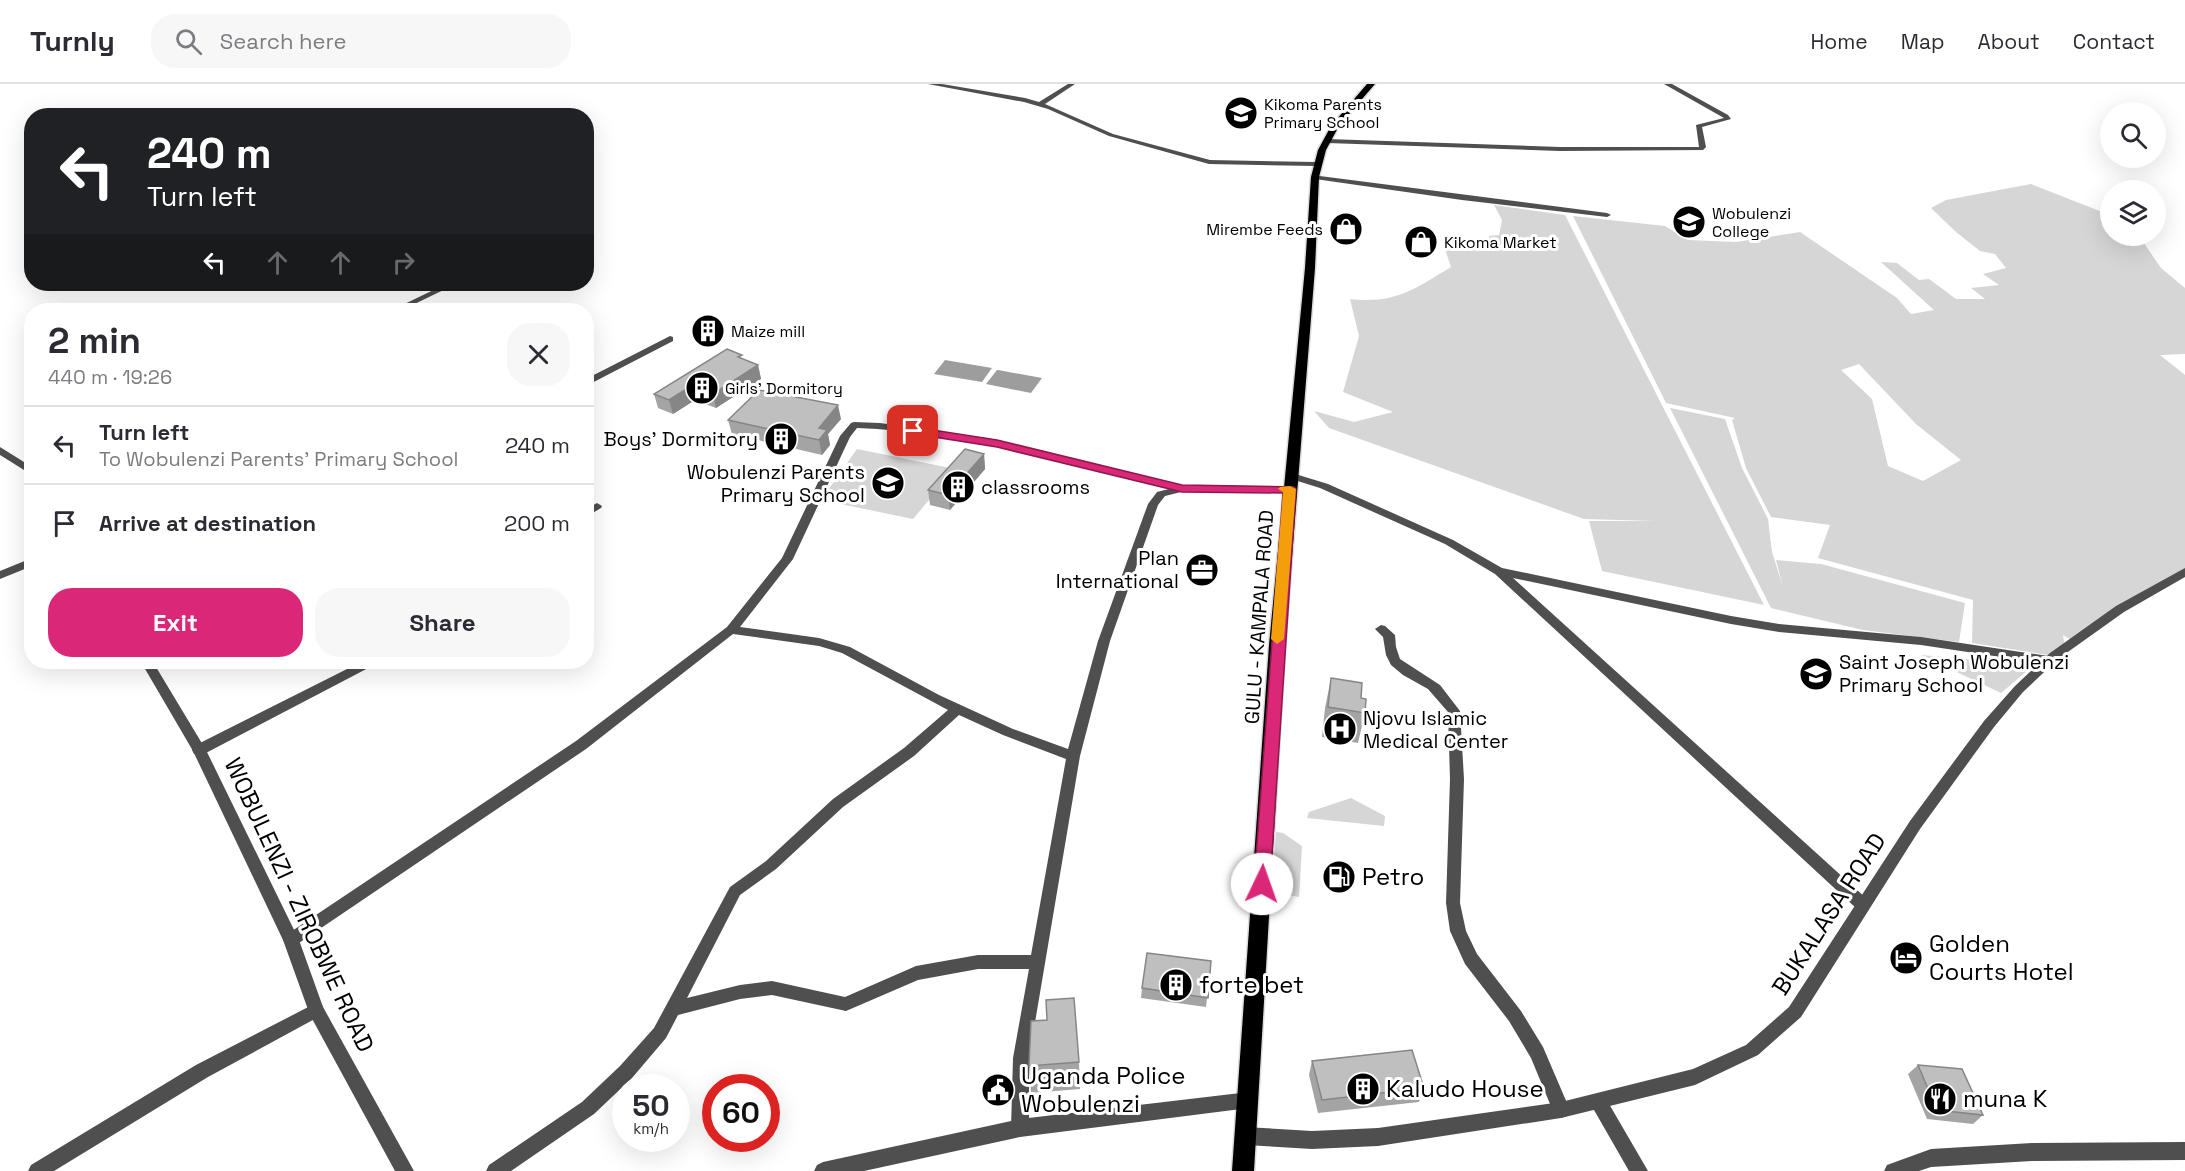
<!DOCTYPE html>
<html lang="en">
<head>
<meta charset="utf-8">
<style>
  :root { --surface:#fff; --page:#f7f7f7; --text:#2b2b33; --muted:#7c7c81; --line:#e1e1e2; --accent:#db2777 }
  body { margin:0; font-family:"Space Grotesk",sans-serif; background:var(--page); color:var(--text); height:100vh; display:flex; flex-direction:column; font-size:22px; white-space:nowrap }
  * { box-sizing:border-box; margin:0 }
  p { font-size:20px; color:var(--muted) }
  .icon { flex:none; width:33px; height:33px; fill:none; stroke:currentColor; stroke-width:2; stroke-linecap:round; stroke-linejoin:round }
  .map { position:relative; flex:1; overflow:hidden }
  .sheet { position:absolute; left:24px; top:219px; width:570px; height:366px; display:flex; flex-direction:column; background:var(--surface); border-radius:24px; box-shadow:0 6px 24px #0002 }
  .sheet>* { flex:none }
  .hud { position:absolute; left:24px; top:24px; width:570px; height:183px; border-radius:24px; box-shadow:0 6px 24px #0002; background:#202124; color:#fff; overflow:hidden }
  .controls { position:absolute; left:2100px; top:18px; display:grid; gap:12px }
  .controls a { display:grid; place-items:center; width:66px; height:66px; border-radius:50%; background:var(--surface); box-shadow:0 6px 24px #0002; font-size:30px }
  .speed { position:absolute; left:612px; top:990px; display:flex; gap:12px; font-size:30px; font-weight:700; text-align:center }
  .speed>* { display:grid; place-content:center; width:78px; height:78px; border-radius:50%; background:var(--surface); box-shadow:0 6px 24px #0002; line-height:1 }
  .speed small { font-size:15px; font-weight:400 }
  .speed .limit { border:9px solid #d22; background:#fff; color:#111 }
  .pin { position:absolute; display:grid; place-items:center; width:51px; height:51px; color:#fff; margin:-26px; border-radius:12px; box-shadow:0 3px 9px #0006 }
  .me { position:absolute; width:66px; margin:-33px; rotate:3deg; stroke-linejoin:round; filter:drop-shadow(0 0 4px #0008) }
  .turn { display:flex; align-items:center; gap:21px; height:126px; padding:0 24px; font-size:27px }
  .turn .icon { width:78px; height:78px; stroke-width:2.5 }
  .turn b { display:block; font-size:42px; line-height:51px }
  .lanes { display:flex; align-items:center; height:57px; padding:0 24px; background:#0003; justify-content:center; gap:30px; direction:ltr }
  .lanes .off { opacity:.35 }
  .round { display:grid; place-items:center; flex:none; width:63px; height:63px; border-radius:24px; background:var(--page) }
  .summary { display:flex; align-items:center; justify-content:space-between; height:102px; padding:0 24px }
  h1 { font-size:36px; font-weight:600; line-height:45px }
  .action { display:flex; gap:12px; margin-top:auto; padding:12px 24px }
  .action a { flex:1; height:69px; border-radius:24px; background:var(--accent); color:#fff; font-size:24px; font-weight:600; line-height:69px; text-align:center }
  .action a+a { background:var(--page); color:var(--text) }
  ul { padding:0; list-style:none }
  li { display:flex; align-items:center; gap:18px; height:78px; padding:0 24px; border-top:2px solid var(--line) }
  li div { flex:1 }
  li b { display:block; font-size:22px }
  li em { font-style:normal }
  header { display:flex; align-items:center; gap:36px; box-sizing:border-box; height:84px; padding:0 30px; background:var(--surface); border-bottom:2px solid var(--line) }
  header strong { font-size:28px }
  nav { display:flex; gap:33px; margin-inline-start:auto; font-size:21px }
  .search { width:420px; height:54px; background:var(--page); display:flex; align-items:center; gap:15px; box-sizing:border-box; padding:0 21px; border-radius:24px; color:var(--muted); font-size:22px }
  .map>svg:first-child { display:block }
  .green { fill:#d6d6d6; fill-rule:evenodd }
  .water { fill:#9d9d9d }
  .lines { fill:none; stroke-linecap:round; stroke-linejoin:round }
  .primary-casing { stroke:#dbdbdb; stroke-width:3 }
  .minor { fill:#4f4f4f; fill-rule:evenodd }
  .tertiary { fill:#4f4f4f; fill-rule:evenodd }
  .primary { fill:#000; fill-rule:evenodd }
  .wall { fill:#a4a4a4 }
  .shaded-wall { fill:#868686 }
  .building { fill:#bfbfbf; stroke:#868686; stroke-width:1.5 }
  .route { fill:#db2777; stroke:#8e194d; stroke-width:1.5 }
  .slow { fill:#f59e0b }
  .labels { text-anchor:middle; stroke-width:6; stroke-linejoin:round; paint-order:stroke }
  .far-poi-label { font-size:16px; fill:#000; stroke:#fff; text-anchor:start }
  .poi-label { font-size:20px; fill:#000; stroke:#fff; text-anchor:end }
  .street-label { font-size:20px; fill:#000; stroke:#fff }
  .near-poi-label { font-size:24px; fill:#000; stroke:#fff; text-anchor:start }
  .near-street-label { font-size:24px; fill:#000; stroke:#fff }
</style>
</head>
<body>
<header>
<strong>Turnly</strong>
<div class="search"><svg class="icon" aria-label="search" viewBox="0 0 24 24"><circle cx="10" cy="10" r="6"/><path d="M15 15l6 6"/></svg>Search here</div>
<nav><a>Home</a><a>Map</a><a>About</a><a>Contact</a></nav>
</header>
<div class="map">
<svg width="2185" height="1087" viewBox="0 0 2185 1087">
  <rect width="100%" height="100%" fill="#fff"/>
  <!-- green -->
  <path class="green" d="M 2031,100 L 2110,131 L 2110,152 L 2139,152 L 2161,184 L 2185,204 L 2185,270 L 2160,271 L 2185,291 L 2185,486 L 2071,556 L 2063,551 L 2065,564 L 2054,572 L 1972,559 L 1973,516 L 1818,474 L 1830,441 L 1771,433 L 1746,384 L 1732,336 L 1735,334 L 1666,319 L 1573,132 L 1665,142 L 1688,156 L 1736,158 L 1800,148 L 1897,214 L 1911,230 L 1934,226 L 1881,178 L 1897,179 L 1919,196 L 1929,195 L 1956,215 L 1985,215 L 1971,204 L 1999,201 L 1983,190 L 2006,184 L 1995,170 L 1980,167 L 1956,148 L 1931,124 L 1946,116 ZM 1859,280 L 1916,340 L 1961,376 L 1923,397 L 1888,382 L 1872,315 L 1841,286 Z
    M 1494,121 L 1565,131 L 1764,521 L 1602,487 L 1589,437 L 1655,437 L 1584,435 L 1329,344 L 1314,327 L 1354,338 L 1393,328 L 1343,308 L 1359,252 L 1350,215 C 1395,220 1413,206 1451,183 L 1445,165 L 1490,165 L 1489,152 L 1499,151 L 1502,136 Z
    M 1670,324 L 1725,335 L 1742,384 L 1768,435 L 1772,468 L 1783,503 L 1776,476 L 1821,480 L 1965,519 L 1959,558 L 1863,546 L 1771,524 Z
    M 857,365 L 955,385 L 913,435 L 821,416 Z
    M 1921,571 L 2034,581 L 2001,609 Z
    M 1351,714 L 1385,732 L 1384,742 L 1307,734 L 1309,728 Z
    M 1276,748 L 1283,749 L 1302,762 L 1299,813 L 1271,808 Z"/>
  <!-- water -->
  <path class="water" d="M 945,276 L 992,284 L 982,298 L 934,290 Z
    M 997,286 L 998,286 L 1042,294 L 1031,309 L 986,300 Z"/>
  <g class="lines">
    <defs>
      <path id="primary" d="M 1367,0 L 1375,0 L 1339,42 L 1326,66 L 1319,93 L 1315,184 L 1285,561 L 1254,1087 L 1232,1087 L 1269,561 L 1305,184 L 1311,93 L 1318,66 L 1331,42 Z"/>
    </defs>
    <!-- primary casing -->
    <use href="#primary" class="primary-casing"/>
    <!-- minor -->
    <path class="minor" d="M 928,0 L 942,0 L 1025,14 L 1039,18 L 1068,0 L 1075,0 L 1045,20 L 1113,50 L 1210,76 L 1316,78 L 1320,80 L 1316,82 L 1209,80 L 1109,52 L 1048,25 L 1024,18 Z
      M 1664,0 L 1672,0 L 1728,31 L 1731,35 L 1702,43 L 1706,63 L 1703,66 L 1560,67 L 1327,59 L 1324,57 L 1327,55 L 1560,63 L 1699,63 L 1696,41 L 1724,34 Z
      M 1312,91 L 1607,129 L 1611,131 L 1607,133 L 1462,116 L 1315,95 L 1312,95 Z
      M 446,200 L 456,200 L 402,226 L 392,226 Z
      M 670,252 L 673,253 L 673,257 L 586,302 L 586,295 Z
      M 854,338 L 880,339 L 997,356 L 1182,402 L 1290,402 L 1295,405 L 1290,408 L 1181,408 L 1165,412 L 1158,421 L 1110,557 L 1080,672 L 1029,974 L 1029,1044 L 1026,1050 L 1020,1053 L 1014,1050 L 1011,1044 L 1013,974 L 1029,885 L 978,885 L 918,896 L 846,927 L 772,911 L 740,915 L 678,931 L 666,954 L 632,994 L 594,1030 L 511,1087 L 486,1087 L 489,1081 L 582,1018 L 620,982 L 654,944 L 730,803 L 766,777 L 833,715 L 904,664 L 948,626 L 842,569 L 819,562 L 733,550 L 586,665 L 296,861 L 291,863 L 286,861 L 283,856 L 286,851 L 576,657 L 727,543 L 782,474 L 840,352 L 851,339 ZM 857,344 C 963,348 1066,379 1169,405 L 1157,408 L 1148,420 L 1098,557 L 1068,665 L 1013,645 L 939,611 L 850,563 L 819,554 L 740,543 L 793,475 L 850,353 ZM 959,631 L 1003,651 L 1066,675 L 1031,871 L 978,871 L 916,882 L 845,913 L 772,897 L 740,901 L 687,914 L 740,811 L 776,785 L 843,723 L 914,672 Z
      M 1292,389 L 1328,400 L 1453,456 L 1502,484 L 1731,532 L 1779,540 L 1921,553 L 2048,572 L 2054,576 L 2048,580 L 1921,561 L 1779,548 L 1731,540 L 1513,494 L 1867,815 L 1869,820 L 1867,825 L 1862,826 L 1857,825 L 1495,490 L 1445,460 L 1320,404 L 1288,394 L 1287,392 Z
      M 597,419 L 602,422 L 601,424 L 586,433 L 586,425 Z
      M 32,474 L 32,482 L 0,495 L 0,487 Z
      M 1381,541 L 1385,542 L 1395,551 L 1396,563 L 1400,575 L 1440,601 L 1460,627 L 1464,695 L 1460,819 L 1466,847 L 1477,870 L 1521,927 L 1543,963 L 1570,1026 L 1567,1032 L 1561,1034 L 1555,1032 L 1531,974 L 1509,937 L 1465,880 L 1450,847 L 1446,819 L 1450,695 L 1448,628 L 1428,605 L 1403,591 L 1391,581 L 1386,571 L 1383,553 L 1375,545 Z
      M 361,578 L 376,578 L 374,581 L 204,670 L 194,670 L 192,666 L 194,662 Z
      M 316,919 L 322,921 L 324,926 L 322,931 L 208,993 L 54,1087 L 28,1087 L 31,1081 L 196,981 Z
      M 1599,1011 L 1605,1013 L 1648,1087 L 1629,1087 L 1590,1019 L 1593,1013 Z
      M 2185,1058 L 2185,1076 L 2032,1077 L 1931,1083 L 1919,1087 L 1884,1087 L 1887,1081 L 1931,1065 L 2032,1059 Z"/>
    <!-- tertiary -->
    <path class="tertiary" d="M 0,363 L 32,383 L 32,391 L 0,371 Z
      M 2185,484 L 2185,493 L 2124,528 L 2058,575 L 2023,608 L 1994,643 L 1920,745 L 1801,933 L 1758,971 L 1695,1001 L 1561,1034 L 1378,1062 L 1312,1065 L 1245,1061 L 1239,1058 L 1236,1052 L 1239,1046 L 1245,1043 L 1312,1047 L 1378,1044 L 1561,1018 L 1693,985 L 1746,961 L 1789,923 L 1910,737 L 1984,637 L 2015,602 L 2050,569 L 2116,522 Z
      M 141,578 L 153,578 L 206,666 L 299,856 L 323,923 L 414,1087 L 395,1087 L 310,931 L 283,856 L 193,667 Z
      M 1249,1008 L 1255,1010 L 1258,1016 L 1255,1022 L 1249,1024 L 1020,1053 L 864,1087 L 814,1087 L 817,1081 L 823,1078 L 1020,1035 Z"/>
    <!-- primary -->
    <use href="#primary" class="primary"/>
  </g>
  <!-- wall -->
  <path class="wall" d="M 743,275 L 758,281 L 761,295 L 716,324 L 695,316 L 673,330 L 658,324 L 654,310 Z
    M 841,335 L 828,350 L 830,361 L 822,371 L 732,350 L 728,336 Z
    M 984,370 L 985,385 L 950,426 L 930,421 L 928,406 Z
    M 1331,594 L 1361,614 L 1365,629 L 1358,659 L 1322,653 L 1325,624 Z
    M 1211,877 L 1206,923 L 1141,914 L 1142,904 Z
    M 1312,977 L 1424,1004 L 1419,1018 L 1318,1029 L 1309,991 Z
    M 1079,978 L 1080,1005 L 1031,1009 L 1029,982 Z
    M 1918,981 L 1983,1031 L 1973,1040 L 1927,1035 L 1908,990 Z"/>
  <!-- shaded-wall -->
  <path class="shaded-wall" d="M 758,281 L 761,295 L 716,324 L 713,310 Z
    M 691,302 L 695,316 L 673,330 L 669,316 Z
    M 838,321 L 841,335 L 828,350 L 830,361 L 822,371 L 819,356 L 819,344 Z
    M 984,370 L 985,385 L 950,426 L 948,411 Z"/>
  <!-- building -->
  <path class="building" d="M 727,265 L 742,271 L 738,273 L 758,281 L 713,310 L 691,302 L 669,316 L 654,310 Z
    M 759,306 L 838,321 L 819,344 L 827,346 L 819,356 L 728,336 Z
    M 965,365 L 984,370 L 948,411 L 928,406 Z
    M 1331,594 L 1362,599 L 1361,614 L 1366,615 L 1365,629 L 1328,623 Z
    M 1147,869 L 1211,877 L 1208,914 L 1142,904 Z
    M 1074,914 L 1079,978 L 1029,982 L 1031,937 L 1047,936 L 1046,916 Z
    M 1412,966 L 1424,1004 L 1322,1016 L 1312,977 Z
    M 1918,981 L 1962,985 L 1983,1031 L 1937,1026 Z"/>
  <!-- route -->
  <path class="route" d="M 913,343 L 997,356 L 1182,401 L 1294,403 L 1296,405 L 1270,800 L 1268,805 L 1262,807 L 1256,805 L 1254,800 L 1283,409 L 1182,408 L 997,363 L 909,349 L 908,347 Z"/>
  <!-- slow -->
  <path class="slow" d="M 1290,402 L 1296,405 L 1284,555 L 1277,560 L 1271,555 L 1283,408 L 1278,405 L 1280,403 Z"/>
  <!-- icons -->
  <defs>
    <symbol id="school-disc" viewBox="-11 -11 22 22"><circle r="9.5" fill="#000" stroke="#fff"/><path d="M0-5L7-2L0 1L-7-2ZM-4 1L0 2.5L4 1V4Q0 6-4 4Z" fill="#fff"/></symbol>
    <symbol id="shop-disc" viewBox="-11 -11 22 22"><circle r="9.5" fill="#000" stroke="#fff"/><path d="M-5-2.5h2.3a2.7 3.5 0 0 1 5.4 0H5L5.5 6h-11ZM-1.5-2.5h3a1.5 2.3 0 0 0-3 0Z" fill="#fff"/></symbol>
    <symbol id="building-disc" viewBox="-11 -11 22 22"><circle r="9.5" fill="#000" stroke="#fff"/><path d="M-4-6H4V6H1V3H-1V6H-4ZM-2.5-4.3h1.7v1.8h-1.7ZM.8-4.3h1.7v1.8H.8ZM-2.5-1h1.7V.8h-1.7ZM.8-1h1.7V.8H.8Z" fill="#fff"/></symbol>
    <symbol id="office-disc" viewBox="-11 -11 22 22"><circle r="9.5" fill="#000" stroke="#fff"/><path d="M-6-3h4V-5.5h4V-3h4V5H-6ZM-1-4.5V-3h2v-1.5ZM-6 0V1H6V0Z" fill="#fff"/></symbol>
    <symbol id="hospital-disc" viewBox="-11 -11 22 22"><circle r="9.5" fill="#000" stroke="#fff"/><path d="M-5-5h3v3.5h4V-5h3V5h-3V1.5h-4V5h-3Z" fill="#fff"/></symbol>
    <symbol id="fuel-disc" viewBox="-11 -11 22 22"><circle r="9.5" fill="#000" stroke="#fff"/><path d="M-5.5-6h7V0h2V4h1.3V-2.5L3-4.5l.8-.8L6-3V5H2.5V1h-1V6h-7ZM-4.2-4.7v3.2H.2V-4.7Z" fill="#fff"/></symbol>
    <symbol id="hotel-disc" viewBox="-11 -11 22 22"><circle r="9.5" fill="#000" stroke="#fff"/><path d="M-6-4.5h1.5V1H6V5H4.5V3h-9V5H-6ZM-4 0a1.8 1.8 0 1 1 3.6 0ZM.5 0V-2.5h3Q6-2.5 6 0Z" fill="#fff"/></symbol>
    <symbol id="civic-disc" viewBox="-11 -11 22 22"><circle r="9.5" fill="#000" stroke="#fff"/><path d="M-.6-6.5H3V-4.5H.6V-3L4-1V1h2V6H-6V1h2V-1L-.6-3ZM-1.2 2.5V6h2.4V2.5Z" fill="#fff"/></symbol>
    <symbol id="restaurant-disc" viewBox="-11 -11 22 22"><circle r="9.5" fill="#000" stroke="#fff"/><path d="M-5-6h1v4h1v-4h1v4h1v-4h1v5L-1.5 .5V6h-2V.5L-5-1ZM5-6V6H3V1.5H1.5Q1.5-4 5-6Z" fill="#fff"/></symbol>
  </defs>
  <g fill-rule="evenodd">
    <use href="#school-disc" x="1222" y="10" width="38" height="38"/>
    <use href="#school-disc" x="1670" y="119" width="38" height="38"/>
    <use href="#shop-disc" x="1327" y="126" width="38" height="38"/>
    <use href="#shop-disc" x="1402" y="139" width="38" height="38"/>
    <use href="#building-disc" x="689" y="228" width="38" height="38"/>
    <use href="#building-disc" x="683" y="285" width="38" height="38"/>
    <use href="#building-disc" x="762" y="336" width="38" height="38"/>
    <use href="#school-disc" x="869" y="380" width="38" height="38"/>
    <use href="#building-disc" x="939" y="384" width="38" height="38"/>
    <use href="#office-disc" x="1183" y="467" width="38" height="38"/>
    <use href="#school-disc" x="1797" y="571" width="38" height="38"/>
    <use href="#hospital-disc" x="1321" y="626" width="38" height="38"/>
    <use href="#fuel-disc" x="1320" y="774" width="38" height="38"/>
    <use href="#hotel-disc" x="1887" y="855" width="38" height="38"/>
    <use href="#building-disc" x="1157" y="882" width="38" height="38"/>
    <use href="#building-disc" x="1344" y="986" width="38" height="38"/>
    <use href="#civic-disc" x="979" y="987" width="38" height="38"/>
    <use href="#restaurant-disc" x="1921" y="996" width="38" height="38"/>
  </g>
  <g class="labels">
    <!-- far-poi labels -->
    <g class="far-poi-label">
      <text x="1264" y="26">Kikoma Parents<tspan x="1264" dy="18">Primary School</tspan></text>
      <text x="1712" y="135">Wobulenzi<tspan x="1712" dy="18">College</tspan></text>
      <text x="1323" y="151" text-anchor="end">Mirembe Feeds</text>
      <text x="1444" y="164">Kikoma Market</text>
      <text x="731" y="253">Maize mill</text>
      <text x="725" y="310">Girls' Dormitory</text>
    </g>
    <!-- poi labels -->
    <g class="poi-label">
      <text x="758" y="362">Boys' Dormitory</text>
      <text x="865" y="395">Wobulenzi Parents<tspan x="865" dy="23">Primary School</tspan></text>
      <text x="981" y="410" text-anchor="start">classrooms</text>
      <text x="1179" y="481">Plan<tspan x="1179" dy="23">International</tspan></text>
      <text x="1839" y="585" text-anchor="start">Saint Joseph Wobulenzi<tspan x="1839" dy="23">Primary School</tspan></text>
      <text x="1363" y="641" text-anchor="start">Njovu Islamic<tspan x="1363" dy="23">Medical Center</tspan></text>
    </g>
    <!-- street labels -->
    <g class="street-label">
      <text transform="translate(1259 533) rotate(-86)" y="7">GULU - KAMPALA ROAD</text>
    </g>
    <!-- near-poi labels -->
    <g class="near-poi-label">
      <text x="1362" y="801">Petro</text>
      <text x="1929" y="868">Golden<tspan x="1929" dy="28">Courts Hotel</tspan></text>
      <text x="1199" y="909">forte bet</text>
      <text x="1021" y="1000">Uganda Police<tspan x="1021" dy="28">Wobulenzi</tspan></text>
      <text x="1386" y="1013">Kaludo House</text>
      <text x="1963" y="1023">muna K</text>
    </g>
    <!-- near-street labels -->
    <g class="near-street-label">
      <text transform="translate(299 821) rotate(65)" y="8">WOBULENZI - ZIROBWE ROAD</text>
      <text transform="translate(1829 830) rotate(-57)" y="8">BUKALASA ROAD</text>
    </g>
  </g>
</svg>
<div class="controls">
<a><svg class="icon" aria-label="search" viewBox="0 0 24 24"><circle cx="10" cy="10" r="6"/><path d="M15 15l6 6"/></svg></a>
<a><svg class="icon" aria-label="layers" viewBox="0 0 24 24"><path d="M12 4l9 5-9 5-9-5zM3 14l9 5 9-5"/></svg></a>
</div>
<div class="speed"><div>50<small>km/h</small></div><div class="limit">60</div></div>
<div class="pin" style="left:913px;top:347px;background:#d93025"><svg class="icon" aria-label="arrive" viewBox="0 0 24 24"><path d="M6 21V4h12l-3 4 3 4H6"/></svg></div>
<svg class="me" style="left:1262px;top:800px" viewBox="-20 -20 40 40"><circle r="19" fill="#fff"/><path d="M0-13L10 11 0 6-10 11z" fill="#db2777"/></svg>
<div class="hud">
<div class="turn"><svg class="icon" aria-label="left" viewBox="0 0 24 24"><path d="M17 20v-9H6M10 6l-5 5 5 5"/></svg><div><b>240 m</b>Turn left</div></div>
<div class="lanes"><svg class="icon" aria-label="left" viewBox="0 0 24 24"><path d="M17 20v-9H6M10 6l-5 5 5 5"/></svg><svg class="icon off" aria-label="ahead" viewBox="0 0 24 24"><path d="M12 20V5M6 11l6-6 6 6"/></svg><svg class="icon off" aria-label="ahead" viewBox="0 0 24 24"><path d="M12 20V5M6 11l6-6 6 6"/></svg><svg class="icon off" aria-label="right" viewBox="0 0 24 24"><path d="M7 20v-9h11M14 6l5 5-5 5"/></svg></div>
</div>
<section class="sheet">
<div class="summary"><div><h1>2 min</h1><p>440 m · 19:26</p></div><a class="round"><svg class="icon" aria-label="close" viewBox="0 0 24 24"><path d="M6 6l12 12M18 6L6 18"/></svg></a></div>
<ul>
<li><svg class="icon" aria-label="left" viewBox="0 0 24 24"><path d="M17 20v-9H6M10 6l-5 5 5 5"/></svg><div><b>Turn left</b><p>To Wobulenzi Parents' Primary School</p></div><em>240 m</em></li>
<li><svg class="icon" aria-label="arrive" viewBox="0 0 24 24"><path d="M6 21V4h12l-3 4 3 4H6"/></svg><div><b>Arrive at destination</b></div><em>200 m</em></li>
</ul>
<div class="action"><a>Exit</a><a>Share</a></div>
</section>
</div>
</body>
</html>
